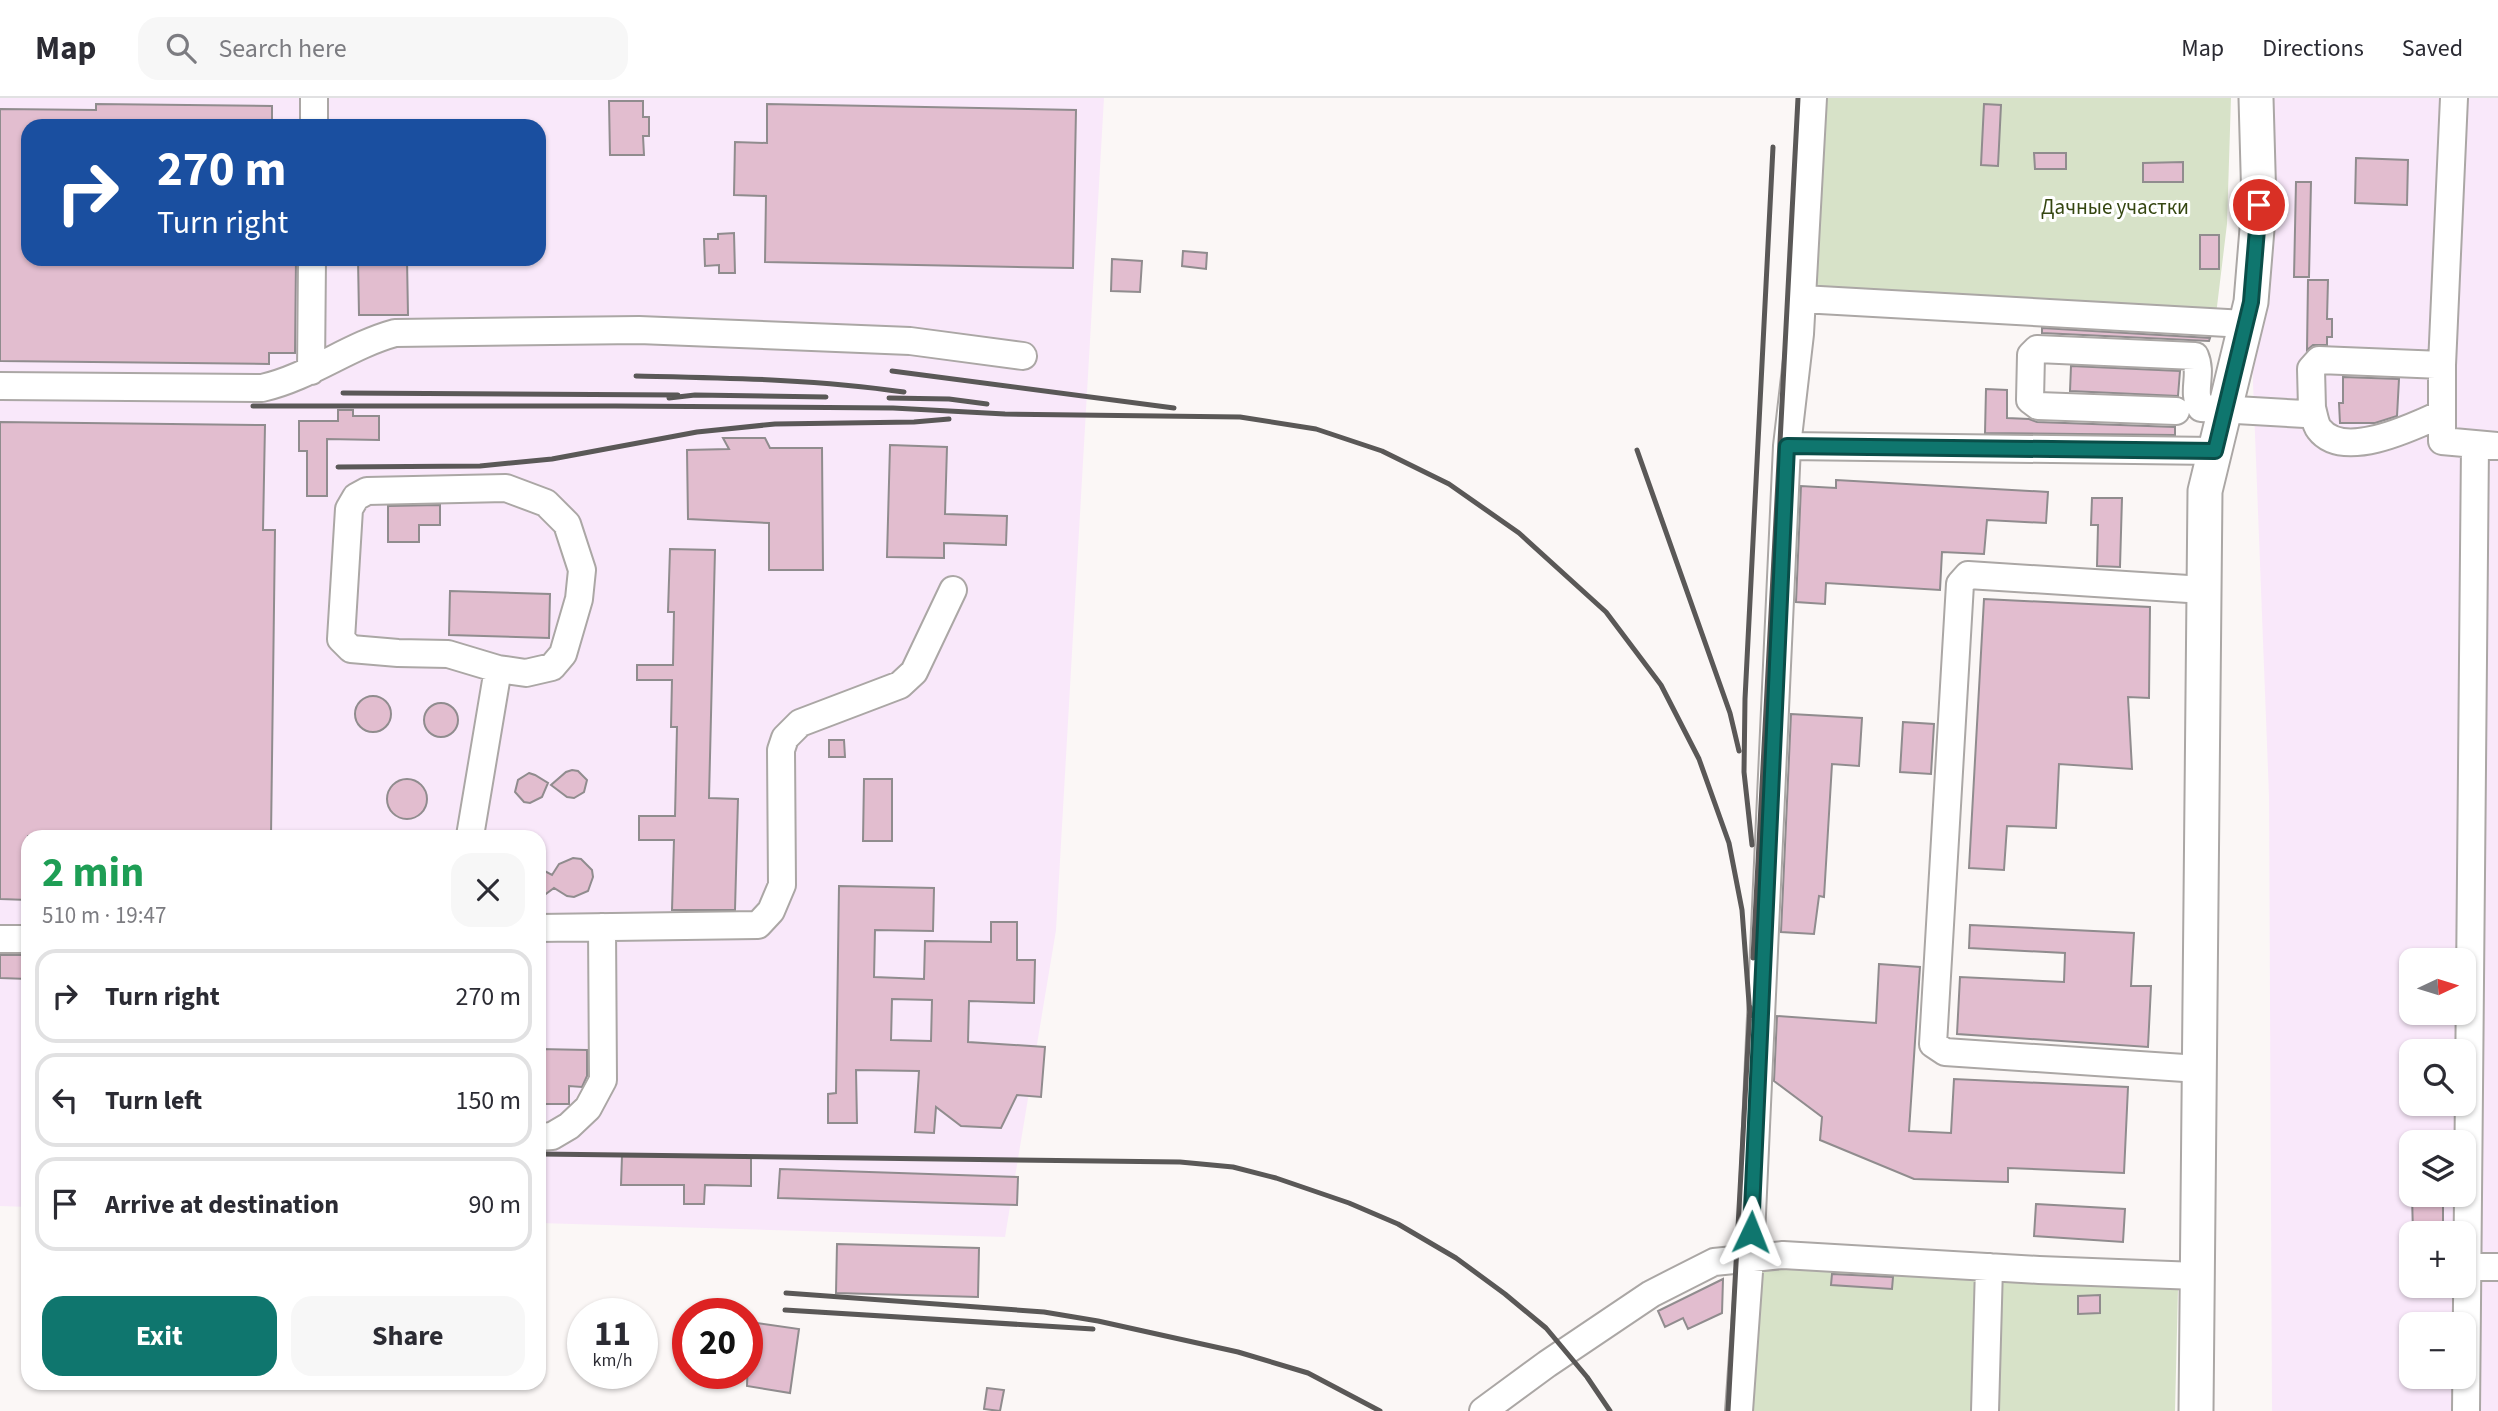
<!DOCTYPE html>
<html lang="en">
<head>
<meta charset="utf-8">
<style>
  :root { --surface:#fff; --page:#f7f7f7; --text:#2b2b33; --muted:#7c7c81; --line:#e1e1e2; --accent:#0f766e }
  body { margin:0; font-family:"Source Sans 3",sans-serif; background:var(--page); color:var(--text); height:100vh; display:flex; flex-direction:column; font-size:26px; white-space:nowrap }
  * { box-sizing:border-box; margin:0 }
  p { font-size:23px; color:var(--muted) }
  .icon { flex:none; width:38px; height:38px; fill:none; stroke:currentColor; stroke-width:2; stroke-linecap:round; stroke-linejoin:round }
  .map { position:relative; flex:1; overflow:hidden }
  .sheet { position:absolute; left:21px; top:732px; width:525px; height:560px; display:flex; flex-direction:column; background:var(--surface); border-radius:21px; box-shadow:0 2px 5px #0004 }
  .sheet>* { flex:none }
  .hud { position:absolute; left:21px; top:21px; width:525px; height:147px; border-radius:21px; box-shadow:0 2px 5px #0004; background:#1a4fa0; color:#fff; overflow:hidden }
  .needle { width:46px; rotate:86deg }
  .tools { position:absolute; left:2399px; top:850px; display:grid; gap:14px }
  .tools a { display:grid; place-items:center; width:77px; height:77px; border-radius:14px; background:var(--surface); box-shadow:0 2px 5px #0004; font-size:35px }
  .speed { position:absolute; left:567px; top:1200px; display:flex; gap:14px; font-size:35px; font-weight:700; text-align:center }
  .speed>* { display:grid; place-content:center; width:91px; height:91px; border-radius:50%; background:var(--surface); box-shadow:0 2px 5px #0004; line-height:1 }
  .speed small { font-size:18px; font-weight:400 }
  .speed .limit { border:10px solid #d22; background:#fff; color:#111 }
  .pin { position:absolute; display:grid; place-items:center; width:60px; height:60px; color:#fff; margin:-30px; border:4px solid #fff; border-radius:50%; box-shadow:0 2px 7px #0007 }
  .me { position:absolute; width:77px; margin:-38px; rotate:2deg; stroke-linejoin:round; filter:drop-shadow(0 0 5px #0008) }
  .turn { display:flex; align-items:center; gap:24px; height:147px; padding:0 21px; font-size:32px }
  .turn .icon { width:91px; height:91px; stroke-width:2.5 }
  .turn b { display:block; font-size:49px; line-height:60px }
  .round { display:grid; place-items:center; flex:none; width:74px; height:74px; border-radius:21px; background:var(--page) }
  .head { display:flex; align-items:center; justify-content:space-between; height:119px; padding:0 21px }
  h1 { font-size:42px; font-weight:700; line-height:52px; color:#1e9e55 }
  .cta { display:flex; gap:14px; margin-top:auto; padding:14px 21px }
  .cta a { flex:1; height:80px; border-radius:21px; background:var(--accent); color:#fff; font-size:28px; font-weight:700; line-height:80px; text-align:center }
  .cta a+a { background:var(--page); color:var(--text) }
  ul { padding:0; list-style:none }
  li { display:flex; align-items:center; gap:21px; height:94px; margin:0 14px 10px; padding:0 7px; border:4px solid var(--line); border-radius:21px }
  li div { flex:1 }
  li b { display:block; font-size:26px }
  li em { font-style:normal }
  header { display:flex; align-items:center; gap:42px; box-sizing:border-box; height:98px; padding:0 35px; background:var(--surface); border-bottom:2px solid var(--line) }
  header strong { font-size:33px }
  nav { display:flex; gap:38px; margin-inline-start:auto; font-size:24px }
  .search { width:490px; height:63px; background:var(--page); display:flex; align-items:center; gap:18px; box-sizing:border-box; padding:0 24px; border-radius:21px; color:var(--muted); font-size:26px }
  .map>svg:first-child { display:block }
  .industrial { fill:#f9e8fa; fill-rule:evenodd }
  .green { fill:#d7e2c8 }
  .building { fill:#e2bdcf; stroke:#908c8e; stroke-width:2; fill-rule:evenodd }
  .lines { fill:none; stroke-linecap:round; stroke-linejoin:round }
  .minor-casing { stroke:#aba7a5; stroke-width:30 }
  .major-casing { stroke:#aba7a5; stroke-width:37 }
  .minor { stroke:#fff; stroke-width:26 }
  .major { stroke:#fff; stroke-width:33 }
  .rail { stroke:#5a5857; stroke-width:5 }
  .route-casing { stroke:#0a4d48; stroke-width:18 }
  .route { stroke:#0f766e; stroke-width:12 }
  .labels { text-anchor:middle; stroke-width:6; stroke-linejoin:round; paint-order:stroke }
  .park-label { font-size:21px; fill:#354611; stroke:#fff }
</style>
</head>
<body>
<header>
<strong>Map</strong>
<div class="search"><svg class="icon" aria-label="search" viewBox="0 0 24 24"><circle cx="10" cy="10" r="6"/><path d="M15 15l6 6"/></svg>Search here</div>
<nav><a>Map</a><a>Directions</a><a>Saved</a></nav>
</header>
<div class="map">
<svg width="2498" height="1313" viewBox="0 0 2498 1313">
  <rect width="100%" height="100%" fill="#fbf7f6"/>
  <!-- industrial -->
  <path class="industrial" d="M 0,0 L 1104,0 L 1056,832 L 1005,1139 L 539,1125 L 539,738 L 28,738 L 28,1109 L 0,1108 ZM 28,28 L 539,28 L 539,161 L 28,161 Z
    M 2242,0 L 2498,0 L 2498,1313 L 2272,1313 L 2269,698 ZM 2412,863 L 2464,863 L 2464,915 L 2412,915 ZM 2412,954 L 2464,954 L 2464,1006 L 2412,1006 ZM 2412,1045 L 2464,1045 L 2464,1097 L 2412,1097 ZM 2412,1136 L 2464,1136 L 2464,1188 L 2412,1188 ZM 2412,1227 L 2464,1227 L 2464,1279 L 2412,1279 Z"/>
  <!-- green -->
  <path class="green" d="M 1820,0 L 2231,0 L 2227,126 L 2215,225 L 1809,197 Z
    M 1750,1170 L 2178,1191 L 2175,1313 L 1745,1313 Z"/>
  <!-- building -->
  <path class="building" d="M 609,3 L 643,3 L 643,19 L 649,19 L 649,38 L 643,38 L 644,57 L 610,57 Z
    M 96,6 L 272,8 L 272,28 L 28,28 L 28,161 L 296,161 L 295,255 L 269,255 L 269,266 L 0,263 L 0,11 L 96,12 Z
    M 767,6 L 1076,12 L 1073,170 L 765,164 L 766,98 L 734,97 L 735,44 L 767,45 Z
    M 1984,6 L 2001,7 L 1998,68 L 1981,67 Z
    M 2034,55 L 2066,55 L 2066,71 L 2035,71 Z
    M 2356,60 L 2408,62 L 2407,107 L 2355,105 Z
    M 2183,64 L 2183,84 L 2143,84 L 2143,65 Z
    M 2296,84 L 2311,84 L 2309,179 L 2294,179 Z
    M 734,135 L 735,175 L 719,175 L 719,167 L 705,168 L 704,141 L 718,141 L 718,136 Z
    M 2200,137 L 2219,137 L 2219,171 L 2200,171 Z
    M 1183,153 L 1207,155 L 1206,171 L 1182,168 Z
    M 358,161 L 407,161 L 408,217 L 359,217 Z
    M 1112,161 L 1142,163 L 1140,194 L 1111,193 Z
    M 2308,182 L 2328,182 L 2327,221 L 2332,221 L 2332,239 L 2327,239 L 2327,247 L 2313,247 L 2307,252 Z
    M 2042,230 L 2210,240 L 2209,243 L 2042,235 Z
    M 2071,268 L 2180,273 L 2178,298 L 2070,293 Z
    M 2343,279 L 2399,281 L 2397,318 L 2375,325 L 2340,325 L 2339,305 L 2343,305 Z
    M 1986,291 L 2007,292 L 2007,320 L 2029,321 L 2037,324 L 2175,329 L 2175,337 L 1985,335 Z
    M 338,312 L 353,312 L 353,318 L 379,318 L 379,342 L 327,341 L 327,398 L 307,398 L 307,353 L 299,353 L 299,323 L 338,323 Z
    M 0,324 L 265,327 L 263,432 L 275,432 L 271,738 L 28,738 L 28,802 L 0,801 Z
    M 723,340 L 765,340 L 770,350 L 822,350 L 823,472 L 769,472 L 769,425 L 688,421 L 687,352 L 729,351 Z
    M 890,347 L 947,349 L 945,416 L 1007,418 L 1006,447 L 944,445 L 944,460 L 887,459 Z
    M 1836,382 L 2048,394 L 2046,425 L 1987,422 L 1984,456 L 1942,454 L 1940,492 L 1826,485 L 1825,506 L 1796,504 L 1801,388 L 1836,390 Z
    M 2092,400 L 2122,400 L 2120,469 L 2097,468 L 2098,427 L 2091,427 Z
    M 440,407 L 440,427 L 419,427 L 419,444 L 388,444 L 388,408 Z
    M 670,451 L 715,452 L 709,700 L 738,701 L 735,812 L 672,812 L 674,742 L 639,742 L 639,718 L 675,718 L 677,629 L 671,629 L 672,582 L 637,582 L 637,567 L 673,567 L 674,514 L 668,514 Z
    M 450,493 L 550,496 L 549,540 L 449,537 Z
    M 1984,501 L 2150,509 L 2149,600 L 2128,599 L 2132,671 L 2059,666 L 2056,730 L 2007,728 L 2004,772 L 1969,770 Z
    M355 616a18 18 0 1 1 36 0a18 18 0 1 1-36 0Z
    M424 622a17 17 0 1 1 34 0a17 17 0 1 1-34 0Z
    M 1791,616 L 1862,620 L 1859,668 L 1832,666 L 1824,799 L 1819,798 L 1814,836 L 1781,834 Z
    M 1903,624 L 1934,626 L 1931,676 L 1900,674 Z
    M 829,642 L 844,642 L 845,659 L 829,659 Z
    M 572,672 L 578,673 L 587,682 L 584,694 L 574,700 L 567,699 L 551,687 L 566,674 Z
    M 529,675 L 535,677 L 548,685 L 542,699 L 530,705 L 524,704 L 515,694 L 518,682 Z
    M387 701a20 20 0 1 1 40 0a20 20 0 1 1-40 0Z
    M 864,681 L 892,681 L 892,743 L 863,743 Z
    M 573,760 L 581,761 L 592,772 L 593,779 L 588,793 L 574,799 L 567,798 L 554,790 L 539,801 L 539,770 L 552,777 L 559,766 Z
    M 839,788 L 934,790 L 933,833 L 875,832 L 874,879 L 924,881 L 925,843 L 991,844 L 991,824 L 1017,824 L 1017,862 L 1035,862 L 1034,905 L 969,903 L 968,944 L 1045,949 L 1041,999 L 1017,997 L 1001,1030 L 961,1028 L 936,1009 L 934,1035 L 915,1034 L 919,973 L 856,972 L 857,1025 L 828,1025 L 828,996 L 836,995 ZM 892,901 L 932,902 L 931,943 L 891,942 Z
    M 1970,827 L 2134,835 L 2131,888 L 2151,888 L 2148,949 L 1957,936 L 1960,879 L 2064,884 L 2065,855 L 1969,850 Z
    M 0,857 L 28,857 L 28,881 L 0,880 Z
    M 1879,866 L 1920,869 L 1909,1033 L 1951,1035 L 1954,981 L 2128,989 L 2124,1075 L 2008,1070 L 2008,1084 L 1914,1081 L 1820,1042 L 1822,1019 L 1774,983 L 1777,918 L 1876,925 Z
    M 539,951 L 587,952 L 587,978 L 582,989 L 569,988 L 569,1006 L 539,1006 Z
    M 622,1058 L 751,1059 L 751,1088 L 705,1087 L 704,1106 L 684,1106 L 684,1087 L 621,1087 Z
    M 780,1071 L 1018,1079 L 1017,1107 L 778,1100 Z
    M 2412,1097 L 2443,1097 L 2443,1136 L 2413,1136 Z
    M 2036,1106 L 2125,1111 L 2123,1144 L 2034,1138 Z
    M 837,1146 L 979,1150 L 978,1199 L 836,1195 Z
    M 1832,1176 L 1893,1179 L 1892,1191 L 1831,1187 Z
    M 1723,1181 L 1722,1215 L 1688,1231 L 1683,1220 L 1665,1229 L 1658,1213 Z
    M 2100,1197 L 2100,1215 L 2078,1216 L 2078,1198 Z
    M 749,1224 L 799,1231 L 790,1295 L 747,1288 Z
    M 987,1290 L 1004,1292 L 1000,1313 L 984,1311 Z"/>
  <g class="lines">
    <defs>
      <path id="minor" d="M 2454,0 L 2442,267 L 2442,343 L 2498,348
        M 314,28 L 314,0
        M 1802,201 L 2245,226
        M 311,273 L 312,161
        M 0,288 L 262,290 C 310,279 348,248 395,235 L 639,232 L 910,243 L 1023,258
        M 2312,310 C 2314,316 2315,326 2319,331 C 2343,363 2413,329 2441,316
        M 2176,313 L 2038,308 L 2030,302 L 2031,257 L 2037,251 L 2195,258 C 2203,277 2191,293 2201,310 L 2305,316 L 2312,310 L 2311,271 L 2319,262 L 2442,267
        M 1787,348 L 2215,353
        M 506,390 L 546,405 L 567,426 L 582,472 L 579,501 L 563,556 L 552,569 L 526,575 L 498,571 L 448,556 L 398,555 L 351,551 L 341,541 L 349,411 L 356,399 L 367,393 Z
        M 470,738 L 498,571
        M 539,830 L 758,827 L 771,813 L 782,787 L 781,652 L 785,640 L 800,625 L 900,587 L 914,574 L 953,492
        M 0,841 L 28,841
        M 2199,971 L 1945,954 L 1933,946 L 1960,486 L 1968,477 L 2204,492
        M 539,1039 L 552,1038 L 569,1028 L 588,1010 L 603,982 L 602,829
        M 2469,1169 L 2498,1169
        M 1483,1313 L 1547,1266 L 1651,1196 L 1714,1164 L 1783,1157 L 2039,1172 L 2197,1178
        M 1739,1313 L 1750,1160 L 1787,348 L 1800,236 L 1813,0
        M 1985,1313 L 1989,1169
        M 2466,1313 L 2475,347"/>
      <path id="major" d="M 2196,1313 L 2205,393 L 2251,204 L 2259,107 L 2256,0"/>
    </defs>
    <!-- minor casing -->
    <use href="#minor" class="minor-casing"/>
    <!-- major casing -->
    <use href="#major" class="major-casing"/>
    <!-- minor -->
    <use href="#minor" class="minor"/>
    <!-- major -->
    <use href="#major" class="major"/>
    <!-- rail -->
    <path class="rail" d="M 892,273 L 1174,310
      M 636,278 C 726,280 815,281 904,294
      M 343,295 L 678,297
      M 669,300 L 695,297 L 826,299
      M 889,300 L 949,301 L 987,306
      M 253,308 L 615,308 L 893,310 L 1005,316 L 1240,319 L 1316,331 L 1382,353 L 1449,386 L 1519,435 L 1606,514 L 1661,587 L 1699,661 L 1729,745 L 1742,812 L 1750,918
      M 1637,352 L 1730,615 L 1739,653
      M 338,369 L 480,368 L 552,361 L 697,334 L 775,326 L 914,324 L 949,321
      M 1752,747 L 1744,674 L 1745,601 L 1773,49
      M 1753,860 L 1798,0
      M 540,1056 L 1180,1064 L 1233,1069 L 1276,1080 L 1349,1105 L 1398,1126 L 1456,1160 L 1505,1196 L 1546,1230 L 1587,1279 L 1610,1313
      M 786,1195 L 1044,1214 L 1098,1223 L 1238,1254 L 1308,1275 L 1380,1313
      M 785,1212 L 1093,1231
      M 1728,1313 L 1750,909"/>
  </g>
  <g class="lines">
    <defs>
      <path id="route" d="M 1751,1134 L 1787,348 L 2215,353 L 2251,204 L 2259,107"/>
    </defs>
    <!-- route casing -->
    <use href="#route" class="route-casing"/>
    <!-- route -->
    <use href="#route" class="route"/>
  </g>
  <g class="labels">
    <!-- park labels -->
    <g class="park-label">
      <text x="2115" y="116">Дачные участки</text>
    </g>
  </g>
</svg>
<div class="tools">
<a><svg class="needle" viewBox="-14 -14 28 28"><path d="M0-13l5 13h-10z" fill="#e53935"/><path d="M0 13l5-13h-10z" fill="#7c7c81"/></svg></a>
<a><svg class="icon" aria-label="search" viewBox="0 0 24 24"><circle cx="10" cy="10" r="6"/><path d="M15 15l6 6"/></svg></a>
<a><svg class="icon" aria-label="layers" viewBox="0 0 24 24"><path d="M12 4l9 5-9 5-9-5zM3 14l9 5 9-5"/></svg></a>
<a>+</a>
<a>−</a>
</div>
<div class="speed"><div>11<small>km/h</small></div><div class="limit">20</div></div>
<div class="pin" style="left:2259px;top:107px;background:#d93025"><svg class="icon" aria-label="arrive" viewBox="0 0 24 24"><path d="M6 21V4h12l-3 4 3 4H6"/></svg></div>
<svg class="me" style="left:1751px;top:1134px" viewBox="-20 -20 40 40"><path d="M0-17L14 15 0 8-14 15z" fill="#0f766e" stroke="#fff" stroke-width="4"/></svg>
<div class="hud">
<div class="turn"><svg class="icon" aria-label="right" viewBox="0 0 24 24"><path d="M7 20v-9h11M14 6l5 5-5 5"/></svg><div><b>270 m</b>Turn right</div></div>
</div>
<section class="sheet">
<div class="head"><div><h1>2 min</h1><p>510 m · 19:47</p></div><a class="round"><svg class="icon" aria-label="close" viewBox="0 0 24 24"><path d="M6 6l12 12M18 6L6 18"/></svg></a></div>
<ul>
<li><svg class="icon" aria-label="right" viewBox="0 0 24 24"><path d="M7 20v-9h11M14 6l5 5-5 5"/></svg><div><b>Turn right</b></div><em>270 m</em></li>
<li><svg class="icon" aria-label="left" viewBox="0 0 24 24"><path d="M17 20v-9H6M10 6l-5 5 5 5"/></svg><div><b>Turn left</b></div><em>150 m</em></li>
<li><svg class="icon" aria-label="arrive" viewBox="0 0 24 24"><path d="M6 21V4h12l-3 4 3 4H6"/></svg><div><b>Arrive at destination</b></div><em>90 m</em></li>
</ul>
<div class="cta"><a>Exit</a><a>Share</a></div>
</section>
</div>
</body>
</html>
